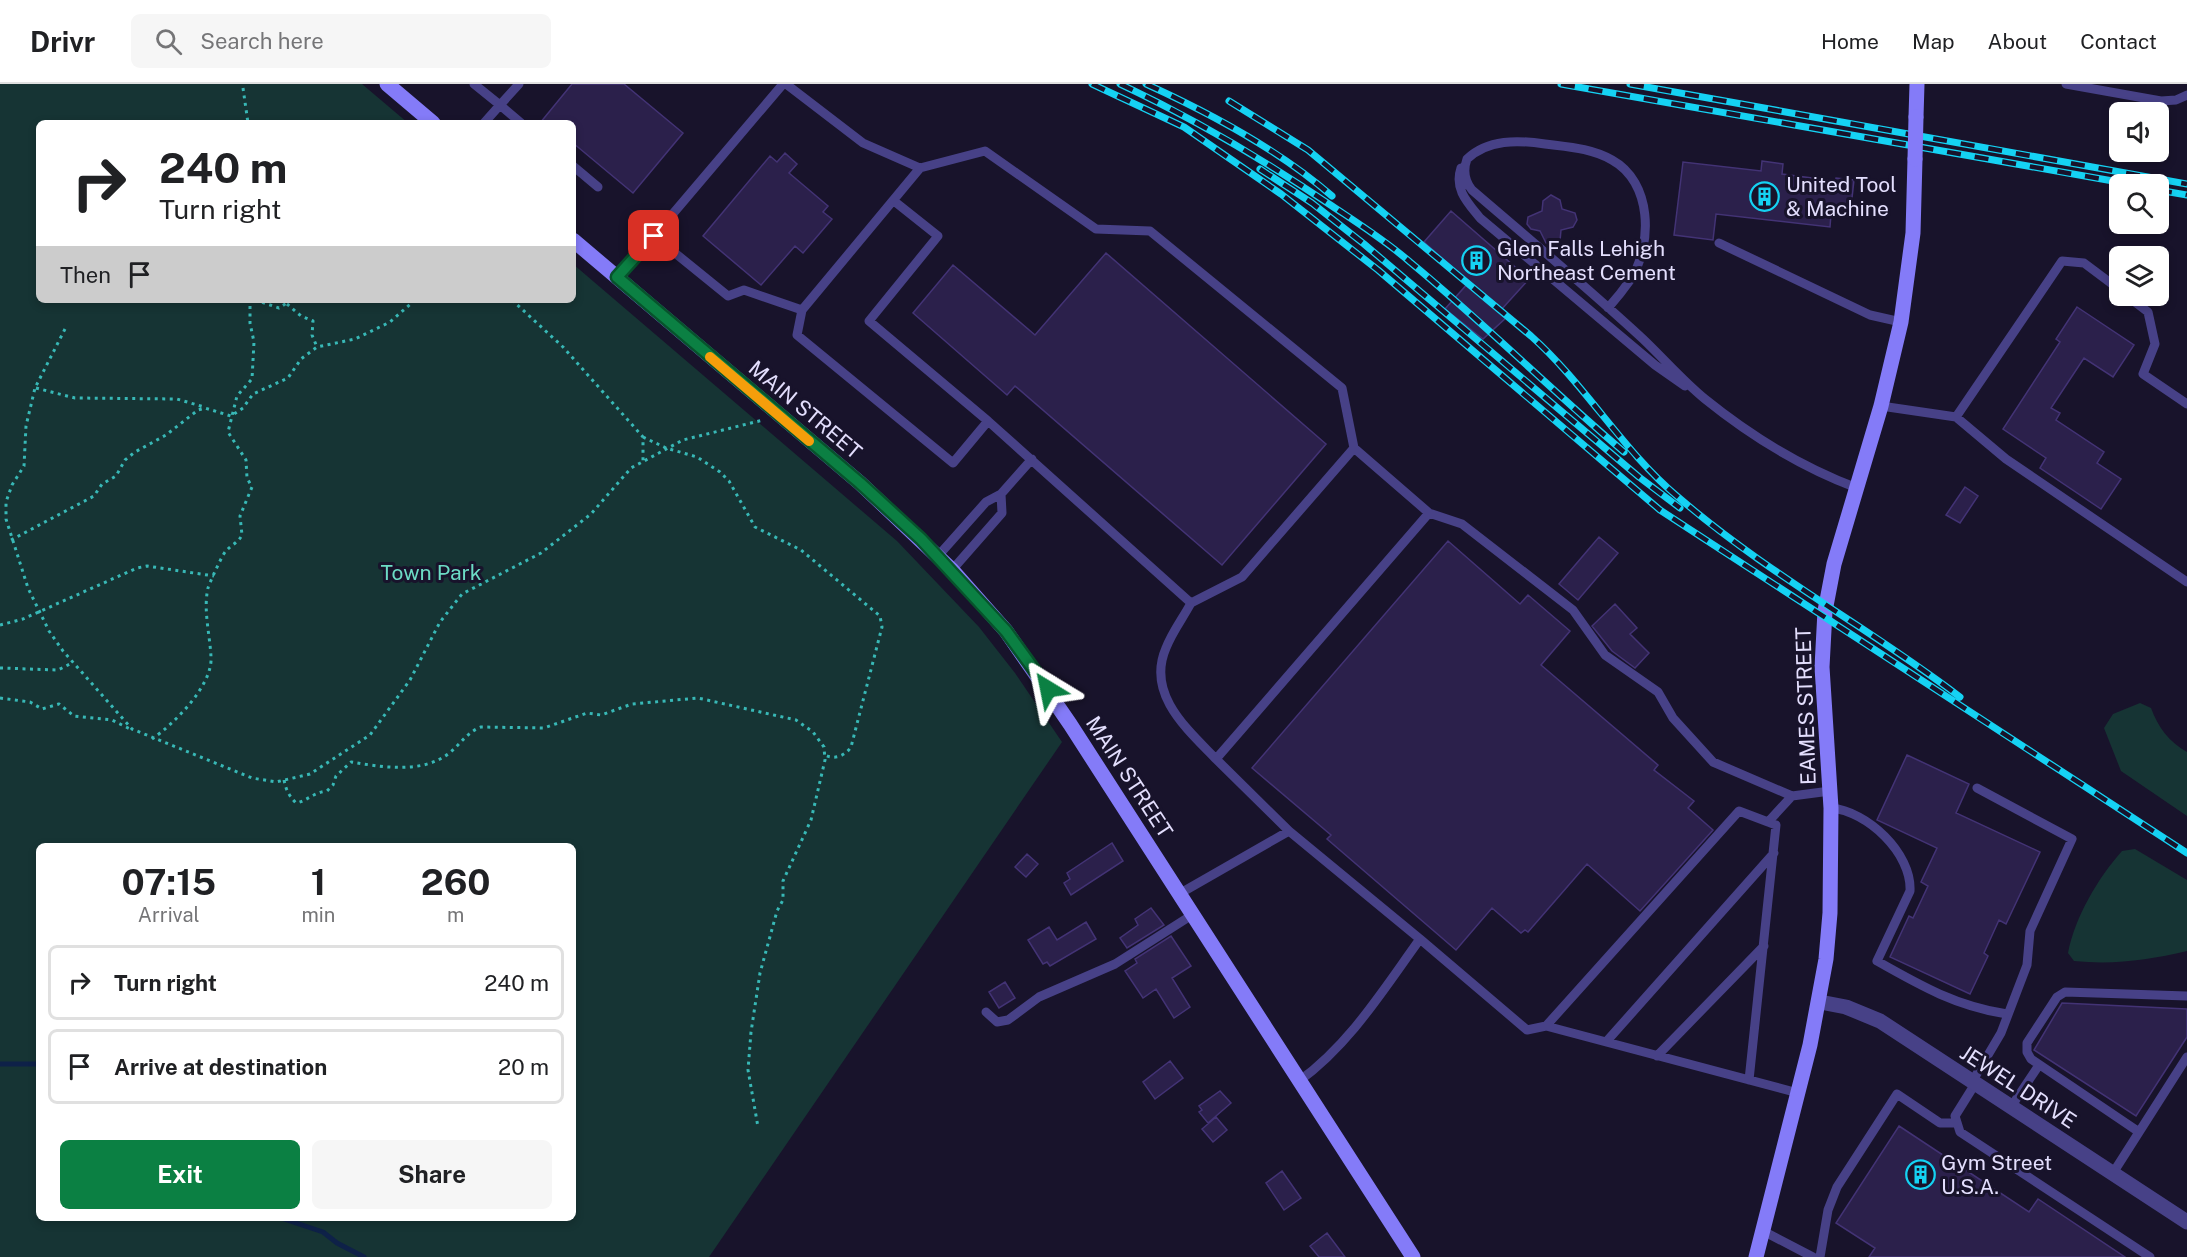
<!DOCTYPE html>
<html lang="en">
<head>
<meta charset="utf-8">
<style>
  :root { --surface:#fff; --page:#f6f6f6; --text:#202124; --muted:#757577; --line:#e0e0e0; --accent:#0b8043 }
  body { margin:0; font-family:"Public Sans",sans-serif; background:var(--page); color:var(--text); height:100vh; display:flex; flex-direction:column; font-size:22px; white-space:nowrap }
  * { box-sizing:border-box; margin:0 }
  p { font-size:20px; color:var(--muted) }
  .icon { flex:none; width:33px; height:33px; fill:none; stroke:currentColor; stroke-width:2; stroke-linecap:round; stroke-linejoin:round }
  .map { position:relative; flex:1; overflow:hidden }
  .details { position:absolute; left:36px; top:759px; width:540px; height:378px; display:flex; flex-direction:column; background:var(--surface); border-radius:9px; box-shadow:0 3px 9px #0003 }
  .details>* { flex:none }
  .banner { position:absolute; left:36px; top:36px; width:540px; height:183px; border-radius:9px; box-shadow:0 3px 9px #0003; background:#fff; color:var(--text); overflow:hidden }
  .fabs { position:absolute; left:2109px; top:18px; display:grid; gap:12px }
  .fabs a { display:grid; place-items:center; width:60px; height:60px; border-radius:9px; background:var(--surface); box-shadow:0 3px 9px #0003; font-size:30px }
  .pin { position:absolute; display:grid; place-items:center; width:51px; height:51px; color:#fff; margin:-26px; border-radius:12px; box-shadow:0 3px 9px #0006 }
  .me { position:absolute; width:66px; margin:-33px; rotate:325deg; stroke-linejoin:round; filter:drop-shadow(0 0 4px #0008) }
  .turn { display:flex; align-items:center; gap:21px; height:126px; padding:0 24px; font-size:27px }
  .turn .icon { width:78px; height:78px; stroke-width:2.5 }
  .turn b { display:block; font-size:42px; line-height:51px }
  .then { display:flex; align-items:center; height:57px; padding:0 24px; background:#0003; gap:12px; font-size:22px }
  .eta { display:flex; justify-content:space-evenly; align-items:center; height:102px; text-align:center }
  .eta b { font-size:36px; font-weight:700; line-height:42px }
  .button { display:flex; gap:12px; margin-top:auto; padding:12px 24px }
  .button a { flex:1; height:69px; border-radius:9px; background:var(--accent); color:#fff; font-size:24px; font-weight:700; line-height:69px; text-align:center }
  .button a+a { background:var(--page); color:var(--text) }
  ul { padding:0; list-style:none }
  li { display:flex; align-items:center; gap:18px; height:75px; margin:0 12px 9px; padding:0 12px; border:3px solid var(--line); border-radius:9px }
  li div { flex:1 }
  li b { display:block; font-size:22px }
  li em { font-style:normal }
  header { display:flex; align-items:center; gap:36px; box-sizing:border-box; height:84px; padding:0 30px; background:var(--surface); border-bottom:2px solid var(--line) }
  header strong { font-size:28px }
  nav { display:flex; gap:33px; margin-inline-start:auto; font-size:21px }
  .search { width:420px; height:54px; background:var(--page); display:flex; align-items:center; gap:15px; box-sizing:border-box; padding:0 21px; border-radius:9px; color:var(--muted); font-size:22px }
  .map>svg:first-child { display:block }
  .green { fill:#163434; fill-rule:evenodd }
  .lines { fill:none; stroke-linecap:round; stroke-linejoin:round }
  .stream { stroke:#0e2148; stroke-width:5 }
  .building { fill:#2b204b; stroke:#433375; stroke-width:1.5 }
  .path { stroke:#38b8b6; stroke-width:3; stroke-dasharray:3 4.5; stroke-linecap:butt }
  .lane { stroke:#474187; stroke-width:9 }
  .street { stroke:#474187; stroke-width:15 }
  .secondary { stroke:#847bf8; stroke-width:15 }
  .rail-casing { stroke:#15d2f3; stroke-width:7 }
  .rail { stroke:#18132b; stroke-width:4.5; stroke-dasharray:14; stroke-linecap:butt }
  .secondary-bridge { stroke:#847bf8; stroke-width:15 }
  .route-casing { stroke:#07532c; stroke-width:15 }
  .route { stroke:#0b8043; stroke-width:10 }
  .slow { stroke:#f59e0b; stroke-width:10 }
  .labels { text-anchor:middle; stroke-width:6; stroke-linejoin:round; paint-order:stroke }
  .poi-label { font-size:21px; fill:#e3defd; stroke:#18132b; text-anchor:start }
  .street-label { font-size:21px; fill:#e3defd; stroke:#18132b }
  .park-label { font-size:21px; fill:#6cdbc5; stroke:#18132b }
</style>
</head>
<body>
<header>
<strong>Drivr</strong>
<div class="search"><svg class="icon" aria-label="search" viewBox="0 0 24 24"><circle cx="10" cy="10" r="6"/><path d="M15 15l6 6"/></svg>Search here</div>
<nav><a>Home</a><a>Map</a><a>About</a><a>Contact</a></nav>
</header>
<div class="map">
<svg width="2187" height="1173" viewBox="0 0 2187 1173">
  <rect width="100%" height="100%" fill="#18132b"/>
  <!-- green -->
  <path class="green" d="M 0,0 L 362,0 L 408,39 L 39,39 L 39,216 L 573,216 L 573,180 L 897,457 L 979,543 L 1015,589 L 1062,658 L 709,1173 L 0,1173 ZM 39,762 L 573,762 L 573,1134 L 39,1134 Z
    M 2140,619 L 2151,624 C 2158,643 2169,658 2187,668 L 2187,732 L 2121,687 L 2104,644 L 2113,630 Z
    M 2135,765 L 2187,796 L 2187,867 C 2149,876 2114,881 2074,877 L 2068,869 C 2075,833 2098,794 2122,767 Z"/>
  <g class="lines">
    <!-- stream -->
    <path class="stream" d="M 0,980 L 39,980
      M 281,1134 L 323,1148 L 337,1159 L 364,1173"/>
  </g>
  <!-- building -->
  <path class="building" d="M 572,0 L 624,0 L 683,49 L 633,109 L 573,59 L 573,39 L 540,39 Z
    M 785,69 L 797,80 L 789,89 L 828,122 L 823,128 L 832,135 L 803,169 L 795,162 L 761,201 L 703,152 L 770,72 L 777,78 Z
    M 1762,77 L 1783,80 L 1782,90 L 1835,97 L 1836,94 L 1854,96 L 1850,132 L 1831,130 L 1830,143 L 1716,130 L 1713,156 L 1674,151 L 1683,78 L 1761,87 Z
    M 1551,111 L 1560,116 L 1562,125 L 1575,129 L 1577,136 L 1573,143 L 1561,146 L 1560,157 L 1553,162 L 1546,159 L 1540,147 L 1531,145 L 1527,140 L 1528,133 L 1542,127 L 1543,117 Z
    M 1451,127 L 1529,195 L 1501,226 L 1508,232 L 1483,255 L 1445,225 L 1469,198 L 1424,158 Z
    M 1106,169 L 1326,360 L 1222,481 L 1015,302 L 1007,311 L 913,229 L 953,181 L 1035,251 Z
    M 2077,223 L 2134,261 L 2113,293 L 2084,274 L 2051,324 L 2060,329 L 2056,336 L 2104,368 L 2097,379 L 2121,395 L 2101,425 L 2040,384 L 2046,374 L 2003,345 L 2060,258 L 2056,255 Z
    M 1965,403 L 1978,412 L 1960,439 L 1946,431 Z
    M 1599,453 L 1618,469 L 1578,516 L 1559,500 Z
    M 1448,457 L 1520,520 L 1528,511 L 1570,547 L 1541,581 L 1658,681 L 1654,686 L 1694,717 L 1688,724 L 1713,746 L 1640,827 L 1587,780 L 1528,848 L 1525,846 L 1521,849 L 1492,824 L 1456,866 L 1327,755 L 1331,751 L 1252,684 Z
    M 1615,520 L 1637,544 L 1630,550 L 1649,569 L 1635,584 L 1612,567 L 1592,542 Z
    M 1907,671 L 1969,700 L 1956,729 L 2040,768 L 2006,840 L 1999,836 L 1984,869 L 1988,872 L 1970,910 L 1890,873 L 1909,832 L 1913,834 L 1928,802 L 1921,798 L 1937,764 L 1877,736 Z
    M 1112,759 L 1123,777 L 1071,811 L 1064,799 L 1070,795 L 1067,789 Z
    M 1027,770 L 1038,780 L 1026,793 L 1015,783 Z
    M 1151,824 L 1164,841 L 1127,864 L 1120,854 L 1138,841 L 1135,835 Z
    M 1086,838 L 1096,855 L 1050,882 L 1047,878 L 1043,880 L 1028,856 L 1049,843 L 1057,856 Z
    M 1171,852 L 1191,882 L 1172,894 L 1190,923 L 1174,934 L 1156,905 L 1143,914 L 1125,887 L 1137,879 L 1135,875 Z
    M 1005,898 L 1015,914 L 999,924 L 989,908 Z
    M 2062,919 L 2187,925 L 2187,953 L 2136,1032 L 2034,966 Z
    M 1170,977 L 1183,994 L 1155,1015 L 1143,998 Z
    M 1220,1007 L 1231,1019 L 1208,1039 L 1199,1028 L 1202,1026 L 1199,1022 Z
    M 1216,1033 L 1227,1046 L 1213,1058 L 1202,1045 Z
    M 1899,1042 L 2029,1128 L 2038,1115 L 2125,1173 L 1869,1173 L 1875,1164 L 1836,1139 Z
    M 1282,1087 L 1301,1114 L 1284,1126 L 1266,1099 Z
    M 1327,1149 L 1345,1173 L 1319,1173 L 1310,1162 Z"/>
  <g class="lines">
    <!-- path -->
    <path class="path" d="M 243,4 L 248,39
      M 255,216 L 279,224 L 291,216
      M 512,216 L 563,263 L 643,353 L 643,377
      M 287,220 L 301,232 L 313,237 L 312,251 L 317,263
      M 65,245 L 35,304 L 26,342 L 24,382 L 12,401 L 6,418 L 6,435 L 28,504 L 49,547 L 63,567 L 132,645 L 252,694 L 276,698 L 310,690 L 370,651 L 410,596 L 440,538 L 462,510 L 541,469 L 591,430 L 631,384 L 683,356 L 763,336
      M 36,304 L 75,314 L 177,315 L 204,323
      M 643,353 L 666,364 L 697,373 L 720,388 L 729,397 L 755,443 L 801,466 L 880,532 L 882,543 L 851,663 C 845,672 834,676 825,671
      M 11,456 L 94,412 L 102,400 L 116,392 L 125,376 L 135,368 L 166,351 L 198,326 L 205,324 L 231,332 L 243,324 L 253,310 L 288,294 L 301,275 L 317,263 L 355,255 L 390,238 L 415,216
      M 0,541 L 23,535 L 137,484 L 147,482 L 214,492
      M 0,584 L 58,586 L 72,579
      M 0,614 L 30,618 L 42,625 L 59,620 L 74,632 L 112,636 L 130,645
      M 152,655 C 174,640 213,601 211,573 C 210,551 203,526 208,504 C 209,500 223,469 226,467 C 231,461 238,459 242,451 L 240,432 L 252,403 L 247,394 L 246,376 L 228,348 L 237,312 L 252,295 L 254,258 L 250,239 L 250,216
      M 284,696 C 286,706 289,712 296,719 C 307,717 314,708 327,707 L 333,701 L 336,692 L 351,678 C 382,683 421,690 448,670 C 460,661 467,648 481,643 L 544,644 L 587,629 L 601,631 L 632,620 L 698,614 L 796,636 L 813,648 L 824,663 L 825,676 L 811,736 L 783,797 L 783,816 L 777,827 L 760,889 L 751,948 L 748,986 L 758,1043"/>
    <!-- lane -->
    <path class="lane" d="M 474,0 L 500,21 L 484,39
      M 519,0 L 500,21 L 521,39
      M 786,0 L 863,59 L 920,84
      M 2066,0 L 2161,17 L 2176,16 L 2187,11
      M 573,82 L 598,103
      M 1461,84 C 1454,105 1467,118 1480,134 L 1655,281 L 1685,302
      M 894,117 L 938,152 L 869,237 L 988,337
      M 654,152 L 783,0
      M 1719,159 L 1870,231 L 1901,238
      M 617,193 L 654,152 L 728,212 L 744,206 L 802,226 L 797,251 L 953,379 L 988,337 L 1191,519 C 1183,534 1172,548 1166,564 C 1146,610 1187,645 1216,675 L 1429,429 L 1354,364 L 1342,304 L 1150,147 L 1096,145 L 985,67 L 920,84 L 802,226
      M 2127,212 L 2148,228 L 2155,260 L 2143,290 L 2187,320
      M 1608,224 C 1616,215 1624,205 1631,195 C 1653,159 1652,98 1612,76 C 1591,64 1568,63 1545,60 C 1518,56 1488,55 1467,75 C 1463,86 1464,96 1472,106 C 1529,155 1588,204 1643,255 C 1664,275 1683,297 1705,315 C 1752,353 1801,383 1857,404
      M 1881,322 L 1956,333 L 2062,177 L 2084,179 L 2120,206
      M 1956,333 L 2006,375 L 2187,498
      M 1429,429 L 1462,440 L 1573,526 L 1605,571 L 1658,608 L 1673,634 L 1713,678 L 1792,712
      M 938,472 L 986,418 L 1001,410 L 1032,375
      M 952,486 L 1002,429 L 1001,410
      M 1191,519 L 1242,493 L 1354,364
      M 1216,675 L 1289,747
      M 1831,724 C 1867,727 1912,769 1910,807 L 1877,877 C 1921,902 1956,922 2007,930
      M 1768,738 L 1792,712 L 1830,707
      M 1179,810 L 1289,747 L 1420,855
      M 986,928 L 997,938 L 1008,936 L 1039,913 L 1115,880 L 1192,831
      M 1606,958 L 1774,769
      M 1657,972 L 1764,862
      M 1749,996 L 1776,741 L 1739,727 L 1546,942 L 1798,1009
      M 1299,997 C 1350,960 1383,906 1420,855 L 1527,946 L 1546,942
      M 1972,998 L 2001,949 L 2027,881 L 2030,847 L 2072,755 L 1977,704
      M 1975,1000 L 1955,1032 L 1960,1048 L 2150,1173
      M 2011,1023 L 2039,981
      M 2139,1048 L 2031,975 L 2027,968 L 2027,959 L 2057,913 L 2065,908 L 2187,912
      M 2113,1089 L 2187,973
      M 1763,1147 L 1813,1173
      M 1820,1173 L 1828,1126 L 1837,1103 L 1897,1010 L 1940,1039 L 1955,1039"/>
    <!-- street -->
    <path class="street" d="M 1820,918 L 1846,923 L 1880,937 L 2187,1138"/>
    <!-- secondary -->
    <path class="secondary" d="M 387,0 L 433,39
      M 1916,33 L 1917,0
      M 573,156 L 860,399 L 952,486 L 1006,547 L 1070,640 L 1413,1173
      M 1756,1173 L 1810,961 L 1826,875 L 1830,829 L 1831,724 L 1822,583 L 1825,527 L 1834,480 L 1881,322 L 1901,238 L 1913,149 L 1915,75"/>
    <defs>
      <path id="rail" d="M 1092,0 L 1184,43 L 1281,110 L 1378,186 L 1660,426 L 2187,769
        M 1120,0 C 1195,35 1264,76 1332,122 C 1359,140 1386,157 1410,178 C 1484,239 1551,306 1624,368
        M 1146,0 C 1210,29 1279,66 1332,112
        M 1561,0 L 2130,100
        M 1630,0 L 2187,100
        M 1229,17 L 1308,66 L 1531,252 C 1586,301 1622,366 1678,413 C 1766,489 1868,543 1960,613
        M 1260,85 L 1312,119 L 1364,160 L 1639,393 L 1680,424
        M 2158,106 L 2187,111"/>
    </defs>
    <!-- rail casing -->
    <use href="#rail" class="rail-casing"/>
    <!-- rail -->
    <use href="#rail" class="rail"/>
    <!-- secondary-bridge -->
    <path class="secondary-bridge" d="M 1915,75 L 1916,33"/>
  </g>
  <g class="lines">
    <defs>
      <path id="route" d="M 654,152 L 617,193 L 860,399 L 921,455 L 1006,547 L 1048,605"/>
    </defs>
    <!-- route casing -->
    <use href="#route" class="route-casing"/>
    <!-- route -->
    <use href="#route" class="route"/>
    <!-- slow -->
    <path class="slow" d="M 710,273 L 809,357"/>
  </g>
  <!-- icons -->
  <defs>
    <symbol id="building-ring" viewBox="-11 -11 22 22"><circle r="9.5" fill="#18132b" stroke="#15d2f3" stroke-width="1.5"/><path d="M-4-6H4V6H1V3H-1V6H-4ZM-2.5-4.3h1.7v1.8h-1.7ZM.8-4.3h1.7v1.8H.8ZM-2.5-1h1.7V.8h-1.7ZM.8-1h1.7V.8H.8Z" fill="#15d2f3"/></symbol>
  </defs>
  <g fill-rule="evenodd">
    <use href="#building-ring" x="1748" y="96" width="33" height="33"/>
    <use href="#building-ring" x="1460" y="160" width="33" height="33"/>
    <use href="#building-ring" x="1904" y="1074" width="33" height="33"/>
  </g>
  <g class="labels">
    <!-- poi labels -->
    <g class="poi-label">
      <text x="1786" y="108">United Tool<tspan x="1786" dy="24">&amp; Machine</tspan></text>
      <text x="1497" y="172">Glen Falls Lehigh<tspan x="1497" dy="24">Northeast Cement</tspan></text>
      <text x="1941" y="1086">Gym Street<tspan x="1941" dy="24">U.S.A.</tspan></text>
    </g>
    <!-- street labels -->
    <g class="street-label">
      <text transform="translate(805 326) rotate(40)" y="7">MAIN STREET</text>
      <text transform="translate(1806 622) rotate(-92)" y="7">EAMES STREET</text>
      <text transform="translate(1129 693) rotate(57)" y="7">MAIN STREET</text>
      <text transform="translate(2018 1003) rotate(33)" y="7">JEWEL DRIVE</text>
    </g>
    <!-- park labels -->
    <g class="park-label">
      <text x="431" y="496">Town Park</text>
    </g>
  </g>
</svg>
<div class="fabs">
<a><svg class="icon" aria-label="sound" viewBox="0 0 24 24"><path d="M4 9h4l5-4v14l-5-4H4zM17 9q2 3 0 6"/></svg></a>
<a><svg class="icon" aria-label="search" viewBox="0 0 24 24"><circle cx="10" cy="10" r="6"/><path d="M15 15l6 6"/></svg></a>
<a><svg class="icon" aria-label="layers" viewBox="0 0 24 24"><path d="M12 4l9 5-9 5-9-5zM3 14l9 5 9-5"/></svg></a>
</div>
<div class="pin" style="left:654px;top:152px;background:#d93025"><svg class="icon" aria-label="arrive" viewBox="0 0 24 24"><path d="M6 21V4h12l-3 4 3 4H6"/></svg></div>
<svg class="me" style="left:1048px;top:605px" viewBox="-20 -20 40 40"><path d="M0-17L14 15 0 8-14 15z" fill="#0b8043" stroke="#fff" stroke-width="4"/></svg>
<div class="banner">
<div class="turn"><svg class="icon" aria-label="right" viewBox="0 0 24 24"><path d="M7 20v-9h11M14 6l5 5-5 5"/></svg><div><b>240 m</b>Turn right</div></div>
<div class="then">Then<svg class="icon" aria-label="arrive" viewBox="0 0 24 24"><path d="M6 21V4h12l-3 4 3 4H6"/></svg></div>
</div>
<section class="details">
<div class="eta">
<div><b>07:15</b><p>Arrival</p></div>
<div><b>1</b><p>min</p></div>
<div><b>260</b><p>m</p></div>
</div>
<ul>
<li><svg class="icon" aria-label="right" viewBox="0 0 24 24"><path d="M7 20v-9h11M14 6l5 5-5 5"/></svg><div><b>Turn right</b></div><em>240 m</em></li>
<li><svg class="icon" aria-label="arrive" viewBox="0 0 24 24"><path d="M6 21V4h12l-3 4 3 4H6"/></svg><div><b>Arrive at destination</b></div><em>20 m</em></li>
</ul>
<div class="button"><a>Exit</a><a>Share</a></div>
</section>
</div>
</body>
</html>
